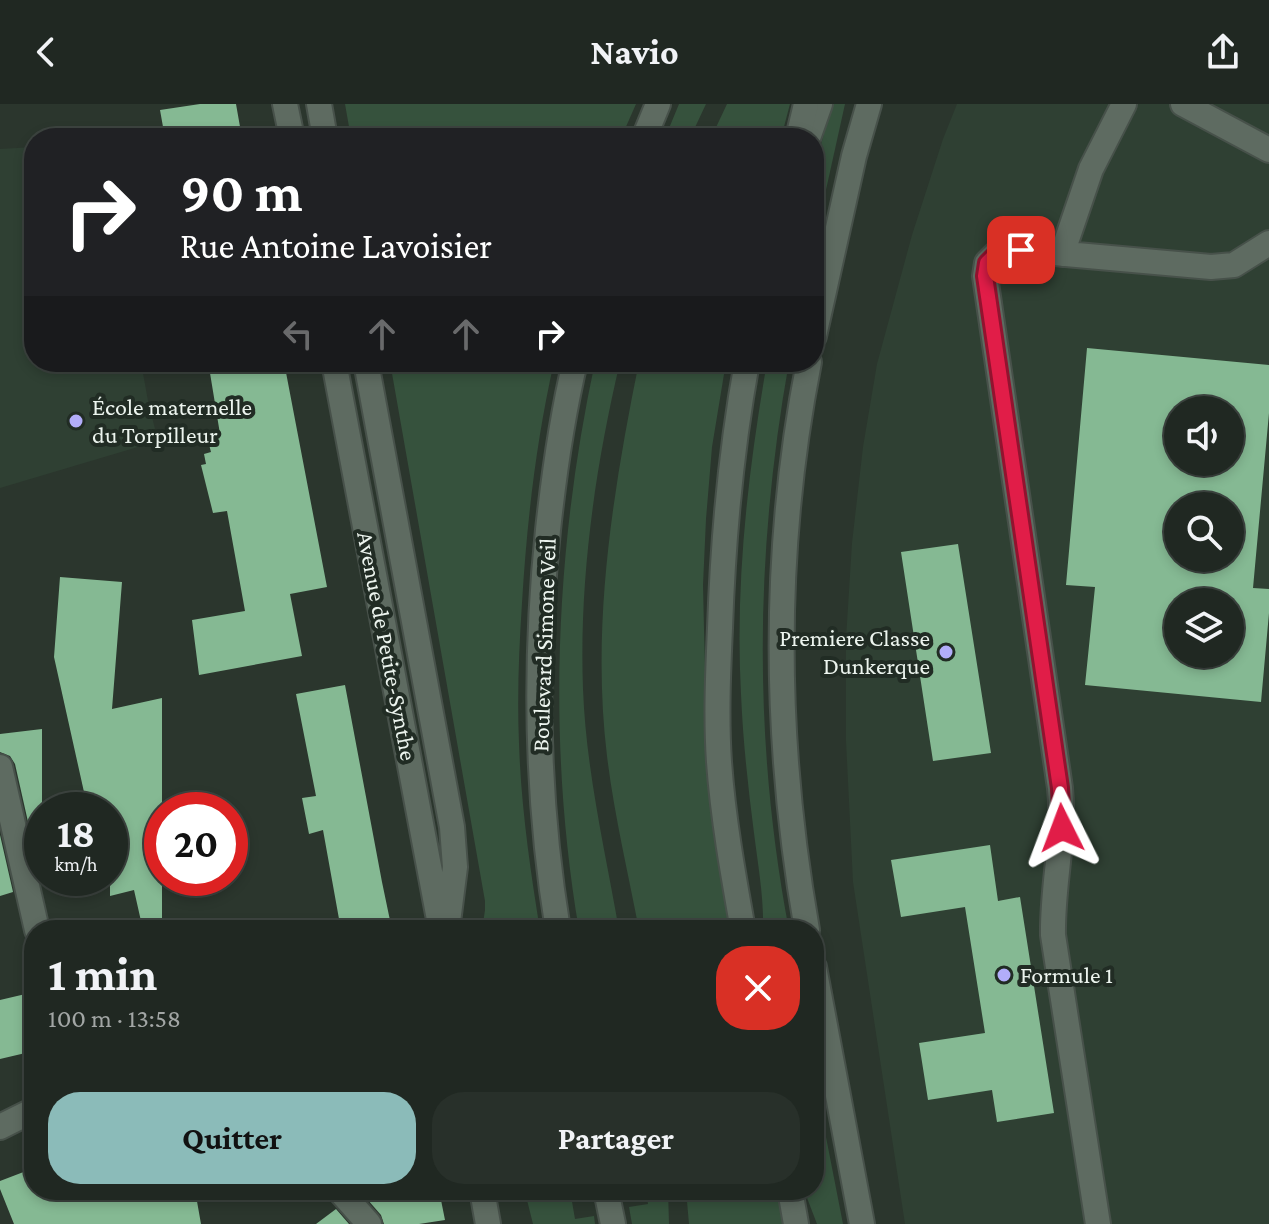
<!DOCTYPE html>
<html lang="fr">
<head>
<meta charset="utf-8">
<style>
  :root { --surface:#202822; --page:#28302a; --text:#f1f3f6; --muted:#a2a6a5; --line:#3d4440; --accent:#8bbbb9 }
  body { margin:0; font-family:"Crimson Pro",serif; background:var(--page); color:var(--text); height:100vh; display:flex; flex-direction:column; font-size:30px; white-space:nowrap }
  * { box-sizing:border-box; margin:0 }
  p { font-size:26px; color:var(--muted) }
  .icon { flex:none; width:44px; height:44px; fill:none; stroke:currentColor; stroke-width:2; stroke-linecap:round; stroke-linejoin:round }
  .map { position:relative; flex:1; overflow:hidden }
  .panel { position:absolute; left:24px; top:816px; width:800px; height:280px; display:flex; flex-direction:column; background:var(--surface); border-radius:32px; box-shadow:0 4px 12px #0003,0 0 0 2px var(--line) }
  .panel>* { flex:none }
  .top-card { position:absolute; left:24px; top:24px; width:800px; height:244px; border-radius:32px; box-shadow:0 4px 12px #0003,0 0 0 2px var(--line); background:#202124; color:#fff; overflow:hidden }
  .tools { position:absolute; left:1164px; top:292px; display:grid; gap:16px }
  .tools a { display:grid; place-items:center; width:80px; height:80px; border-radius:50%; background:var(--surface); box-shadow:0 4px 12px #0003,0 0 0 2px var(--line); font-size:40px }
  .speed { position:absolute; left:24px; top:688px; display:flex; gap:16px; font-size:40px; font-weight:700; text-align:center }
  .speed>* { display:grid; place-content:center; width:104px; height:104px; border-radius:50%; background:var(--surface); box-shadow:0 4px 12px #0003,0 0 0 2px var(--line); line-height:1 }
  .speed small { font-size:20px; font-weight:400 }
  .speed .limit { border:12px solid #d22; background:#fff; color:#111 }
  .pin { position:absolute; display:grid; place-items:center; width:68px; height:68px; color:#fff; margin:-34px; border-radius:16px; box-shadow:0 4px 12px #0006 }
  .me { position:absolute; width:88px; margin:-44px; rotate:357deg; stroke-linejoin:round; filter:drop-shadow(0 0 6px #0008) }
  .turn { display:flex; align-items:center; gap:28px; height:168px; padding:0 24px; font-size:36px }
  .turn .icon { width:104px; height:104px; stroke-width:2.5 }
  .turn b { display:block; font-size:56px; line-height:68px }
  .lanes { display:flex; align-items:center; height:76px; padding:0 24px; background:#0003; justify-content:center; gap:40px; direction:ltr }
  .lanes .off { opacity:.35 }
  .round { display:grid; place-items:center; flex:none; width:84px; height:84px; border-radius:32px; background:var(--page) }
  .summary { display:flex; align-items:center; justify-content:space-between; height:136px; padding:0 24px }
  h1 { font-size:48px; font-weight:700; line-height:60px }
  .button { display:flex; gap:16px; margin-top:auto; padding:16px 24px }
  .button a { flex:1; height:92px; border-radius:32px; background:var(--accent); color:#111; font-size:32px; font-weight:700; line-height:92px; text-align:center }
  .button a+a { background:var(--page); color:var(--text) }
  header { display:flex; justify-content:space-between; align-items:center; height:104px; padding:0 24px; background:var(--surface); font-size:36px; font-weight:700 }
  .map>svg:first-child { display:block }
  .built { fill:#2f4033; fill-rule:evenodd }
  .green { fill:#36523d }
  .building { fill:#85b993; fill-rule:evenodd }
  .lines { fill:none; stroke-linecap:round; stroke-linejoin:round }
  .lane-casing { stroke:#47514a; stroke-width:28 }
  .street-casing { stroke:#47514a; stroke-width:28 }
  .secondary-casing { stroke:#47514a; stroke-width:28 }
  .lane { stroke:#5e6b61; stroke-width:24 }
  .street { stroke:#5e6b61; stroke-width:24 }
  .secondary { stroke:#5e6b61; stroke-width:24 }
  .route-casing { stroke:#92132f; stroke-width:20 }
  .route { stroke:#e11d48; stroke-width:14 }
  .poi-dot { fill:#b2adf9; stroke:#212c24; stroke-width:3 }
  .labels { text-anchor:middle; stroke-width:8; stroke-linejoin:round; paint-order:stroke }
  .poi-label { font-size:24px; fill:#ecf4ee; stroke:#212c24; text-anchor:start }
  .street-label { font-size:24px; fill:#ecf4ee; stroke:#212c24 }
</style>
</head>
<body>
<header><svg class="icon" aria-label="back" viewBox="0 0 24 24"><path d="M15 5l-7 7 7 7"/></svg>Navio<svg class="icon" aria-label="share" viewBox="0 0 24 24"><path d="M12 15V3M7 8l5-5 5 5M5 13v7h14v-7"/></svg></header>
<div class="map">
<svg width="1269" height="1120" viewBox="0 0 1269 1120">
  <rect width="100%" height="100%" fill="#2b362d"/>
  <!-- built -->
  <path class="built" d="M 957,0 L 1269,0 L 1269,1120 L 905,1120 L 853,778 L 846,637 L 846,535 L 852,439 L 863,343 L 877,260 L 912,131 L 943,35 ZM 1178,306 L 1230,306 L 1230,358 L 1178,358 ZM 1178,402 L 1230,402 L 1230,454 L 1178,454 ZM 1178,498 L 1230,498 L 1230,550 L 1178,550 Z
    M 34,43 L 34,258 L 141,258 L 148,297 L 158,337 L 0,384 L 0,45 Z"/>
  <!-- green -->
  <path class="green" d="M 345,0 L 636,0 L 621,34 L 351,34 Z
    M 679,0 L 706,0 L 690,34 L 665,34 Z
    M 727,0 L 790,0 L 781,34 L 711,34 Z
    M 832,0 L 845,0 L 814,140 L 814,66 Z
    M 390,258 L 554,258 C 536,338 527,417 522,499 C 519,545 517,592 519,639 C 521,702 530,764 540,826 L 511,826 L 509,819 L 490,822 L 490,826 L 482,826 L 485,806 L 485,797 Z
    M 595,258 L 620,258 C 595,364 579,476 583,585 C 586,666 605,746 619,826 L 597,826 L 596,823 L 579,826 C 547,639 555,444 595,258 Z
    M 639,258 L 726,258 L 712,343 L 706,415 L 703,481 L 704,525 L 706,601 L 734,826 L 639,826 C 628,768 614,710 607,652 C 591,521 613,386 639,258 Z
    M 767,258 L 789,258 C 755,448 753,636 789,826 L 763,826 C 764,793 758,762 754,729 C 748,683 743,637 741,590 C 735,478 748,368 767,258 Z
    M 826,1033 L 843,1120 L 817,1120 L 804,1086 L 814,1086 L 814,1035 Z
    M 555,1086 L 570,1086 L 575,1115 L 594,1112 L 595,1120 L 533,1120 L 526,1092 Z
    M 646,1086 L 668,1086 L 669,1120 L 632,1120 L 629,1103 L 648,1100 Z
    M 686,1086 L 779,1086 L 785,1120 L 689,1120 Z"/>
  <!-- building -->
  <path class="building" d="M 200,0 L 236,0 L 242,34 L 165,34 L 160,6 Z
    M 1087,244 L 1269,261 L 1269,309 L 1253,484 L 1269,485 L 1269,509 L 1261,598 L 1085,581 L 1095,483 L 1066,481 ZM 1178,306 L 1230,306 L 1230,358 L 1178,358 ZM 1178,402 L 1230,402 L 1230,454 L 1178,454 ZM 1178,498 L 1230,498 L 1230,550 L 1178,550 Z
    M 231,258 L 284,258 L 327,483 L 290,490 L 302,552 L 199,571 L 192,516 L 245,507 L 227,407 L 213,409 L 201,361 L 206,360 L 204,350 L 211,348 L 207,333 L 220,330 L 210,269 L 233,265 Z
    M 958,440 L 991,649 L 933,657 L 901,448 Z
    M 60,473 L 122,478 L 112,605 L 162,594 L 162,826 L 143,826 L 134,786 L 110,792 L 110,706 L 88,706 L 54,553 Z
    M 345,581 L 382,778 L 392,826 L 341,826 L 323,726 L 309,730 L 302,694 L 316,692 L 296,590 Z
    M 42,625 L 42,780 L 15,660 L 10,652 L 0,648 L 0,630 Z
    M 0,731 L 13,788 L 0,792 Z
    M 990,741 L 998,797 L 1020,793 L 1054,1009 L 997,1018 L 992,986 L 928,996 L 919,939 L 985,929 L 965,803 L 901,813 L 891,756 Z
    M 34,888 L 34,947 L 0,955 L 0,896 Z
    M 34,1064 L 34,1086 L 195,1086 L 201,1120 L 14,1120 L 0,1085 L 0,1077 Z
    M 361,1086 L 439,1086 L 445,1116 L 419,1120 L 384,1120 L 381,1111 L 360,1087 Z
    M 336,1105 L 349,1120 L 316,1120 Z"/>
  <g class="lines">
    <defs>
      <path id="lane" d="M 1183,0 L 1269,46
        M 644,34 L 658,0
        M 1062,150 L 1091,65 L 1124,0
        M 0,663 L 37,826
        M 558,826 C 536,692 534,562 548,426 C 554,370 562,313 575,258
        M 606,1086 L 613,1120
        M 1098,1120 L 1053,831 C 1052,781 1065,735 1060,684 L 985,172 L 987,159 L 996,150 L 1021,146 L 1211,163 L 1234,161 L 1269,139"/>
      <path id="street" d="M 808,34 L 820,0
        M 0,1023 L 34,1006
        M 339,1086 L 369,1120"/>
      <path id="secondary" d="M 285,0 L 292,34
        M 319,0 L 325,34
        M 798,34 L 806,0
        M 814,232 L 854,52 L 869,0
        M 334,258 L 441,826
        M 366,258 L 452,723 L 455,763 L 447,826
        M 743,826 C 733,770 723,714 719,658 C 716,613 718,568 720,524 C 723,435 731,346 747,258
        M 807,826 C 774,638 772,446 809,258
        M 814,863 L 862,1120
        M 482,1086 L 488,1120
        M 790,1086 L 796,1120"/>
    </defs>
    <!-- lane casing -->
    <use href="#lane" class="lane-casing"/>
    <!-- street casing -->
    <use href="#street" class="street-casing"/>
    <!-- secondary casing -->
    <use href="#secondary" class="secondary-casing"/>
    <!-- lane -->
    <use href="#lane" class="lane"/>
    <!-- street -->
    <use href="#street" class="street"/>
    <!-- secondary -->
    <use href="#secondary" class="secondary"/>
  </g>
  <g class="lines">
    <defs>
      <path id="route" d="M 1021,146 L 996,150 L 987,159 L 985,172 L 1060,684 L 1062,724"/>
    </defs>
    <!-- route casing -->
    <use href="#route" class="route-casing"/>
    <!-- route -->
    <use href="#route" class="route"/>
  </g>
  <!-- markers -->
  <g class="poi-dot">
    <circle cx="76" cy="317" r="8"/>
    <circle cx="946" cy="548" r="8"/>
    <circle cx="1004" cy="871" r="8"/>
  </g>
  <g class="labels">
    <!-- poi labels -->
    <g class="poi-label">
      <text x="92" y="311">École maternelle<tspan x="92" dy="28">du Torpilleur</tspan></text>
      <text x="930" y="542" text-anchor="end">Premiere Classe<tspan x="930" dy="28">Dunkerque</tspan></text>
      <text x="1020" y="879">Formule 1</text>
    </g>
    <!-- street labels -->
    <g class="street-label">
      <text transform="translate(544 541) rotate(-88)" y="8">Boulevard Simone Veil</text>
      <text transform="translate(387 542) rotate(79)" y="8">Avenue de Petite-Synthe</text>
    </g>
  </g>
</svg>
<div class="tools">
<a><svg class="icon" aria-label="sound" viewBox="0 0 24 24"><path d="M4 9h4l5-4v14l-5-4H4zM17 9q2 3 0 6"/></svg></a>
<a><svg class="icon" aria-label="search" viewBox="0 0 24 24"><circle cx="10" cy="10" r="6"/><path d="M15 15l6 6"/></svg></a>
<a><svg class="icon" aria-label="layers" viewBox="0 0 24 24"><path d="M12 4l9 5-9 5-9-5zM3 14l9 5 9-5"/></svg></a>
</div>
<div class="speed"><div>18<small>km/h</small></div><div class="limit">20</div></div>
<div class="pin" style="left:1021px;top:146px;background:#d93025"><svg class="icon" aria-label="arrive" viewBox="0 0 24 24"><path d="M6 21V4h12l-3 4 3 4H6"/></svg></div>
<svg class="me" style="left:1062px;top:724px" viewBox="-20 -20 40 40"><path d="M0-17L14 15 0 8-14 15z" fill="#e11d48" stroke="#fff" stroke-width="4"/></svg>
<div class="top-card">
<div class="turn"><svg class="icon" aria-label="right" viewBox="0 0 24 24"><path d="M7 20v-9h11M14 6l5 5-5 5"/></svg><div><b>90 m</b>Rue Antoine Lavoisier</div></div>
<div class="lanes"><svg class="icon off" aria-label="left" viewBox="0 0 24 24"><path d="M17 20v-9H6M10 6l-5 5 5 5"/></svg><svg class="icon off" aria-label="ahead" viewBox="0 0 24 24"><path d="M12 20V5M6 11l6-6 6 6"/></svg><svg class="icon off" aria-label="ahead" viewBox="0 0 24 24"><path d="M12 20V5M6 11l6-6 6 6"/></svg><svg class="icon" aria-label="right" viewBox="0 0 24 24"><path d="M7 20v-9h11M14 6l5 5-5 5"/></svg></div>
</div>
<section class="panel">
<div class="summary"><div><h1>1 min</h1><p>100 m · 13:58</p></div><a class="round" style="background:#d93025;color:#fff"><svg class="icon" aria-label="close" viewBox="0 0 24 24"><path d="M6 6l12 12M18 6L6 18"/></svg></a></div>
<div class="button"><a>Quitter</a><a>Partager</a></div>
</section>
</div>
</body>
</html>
